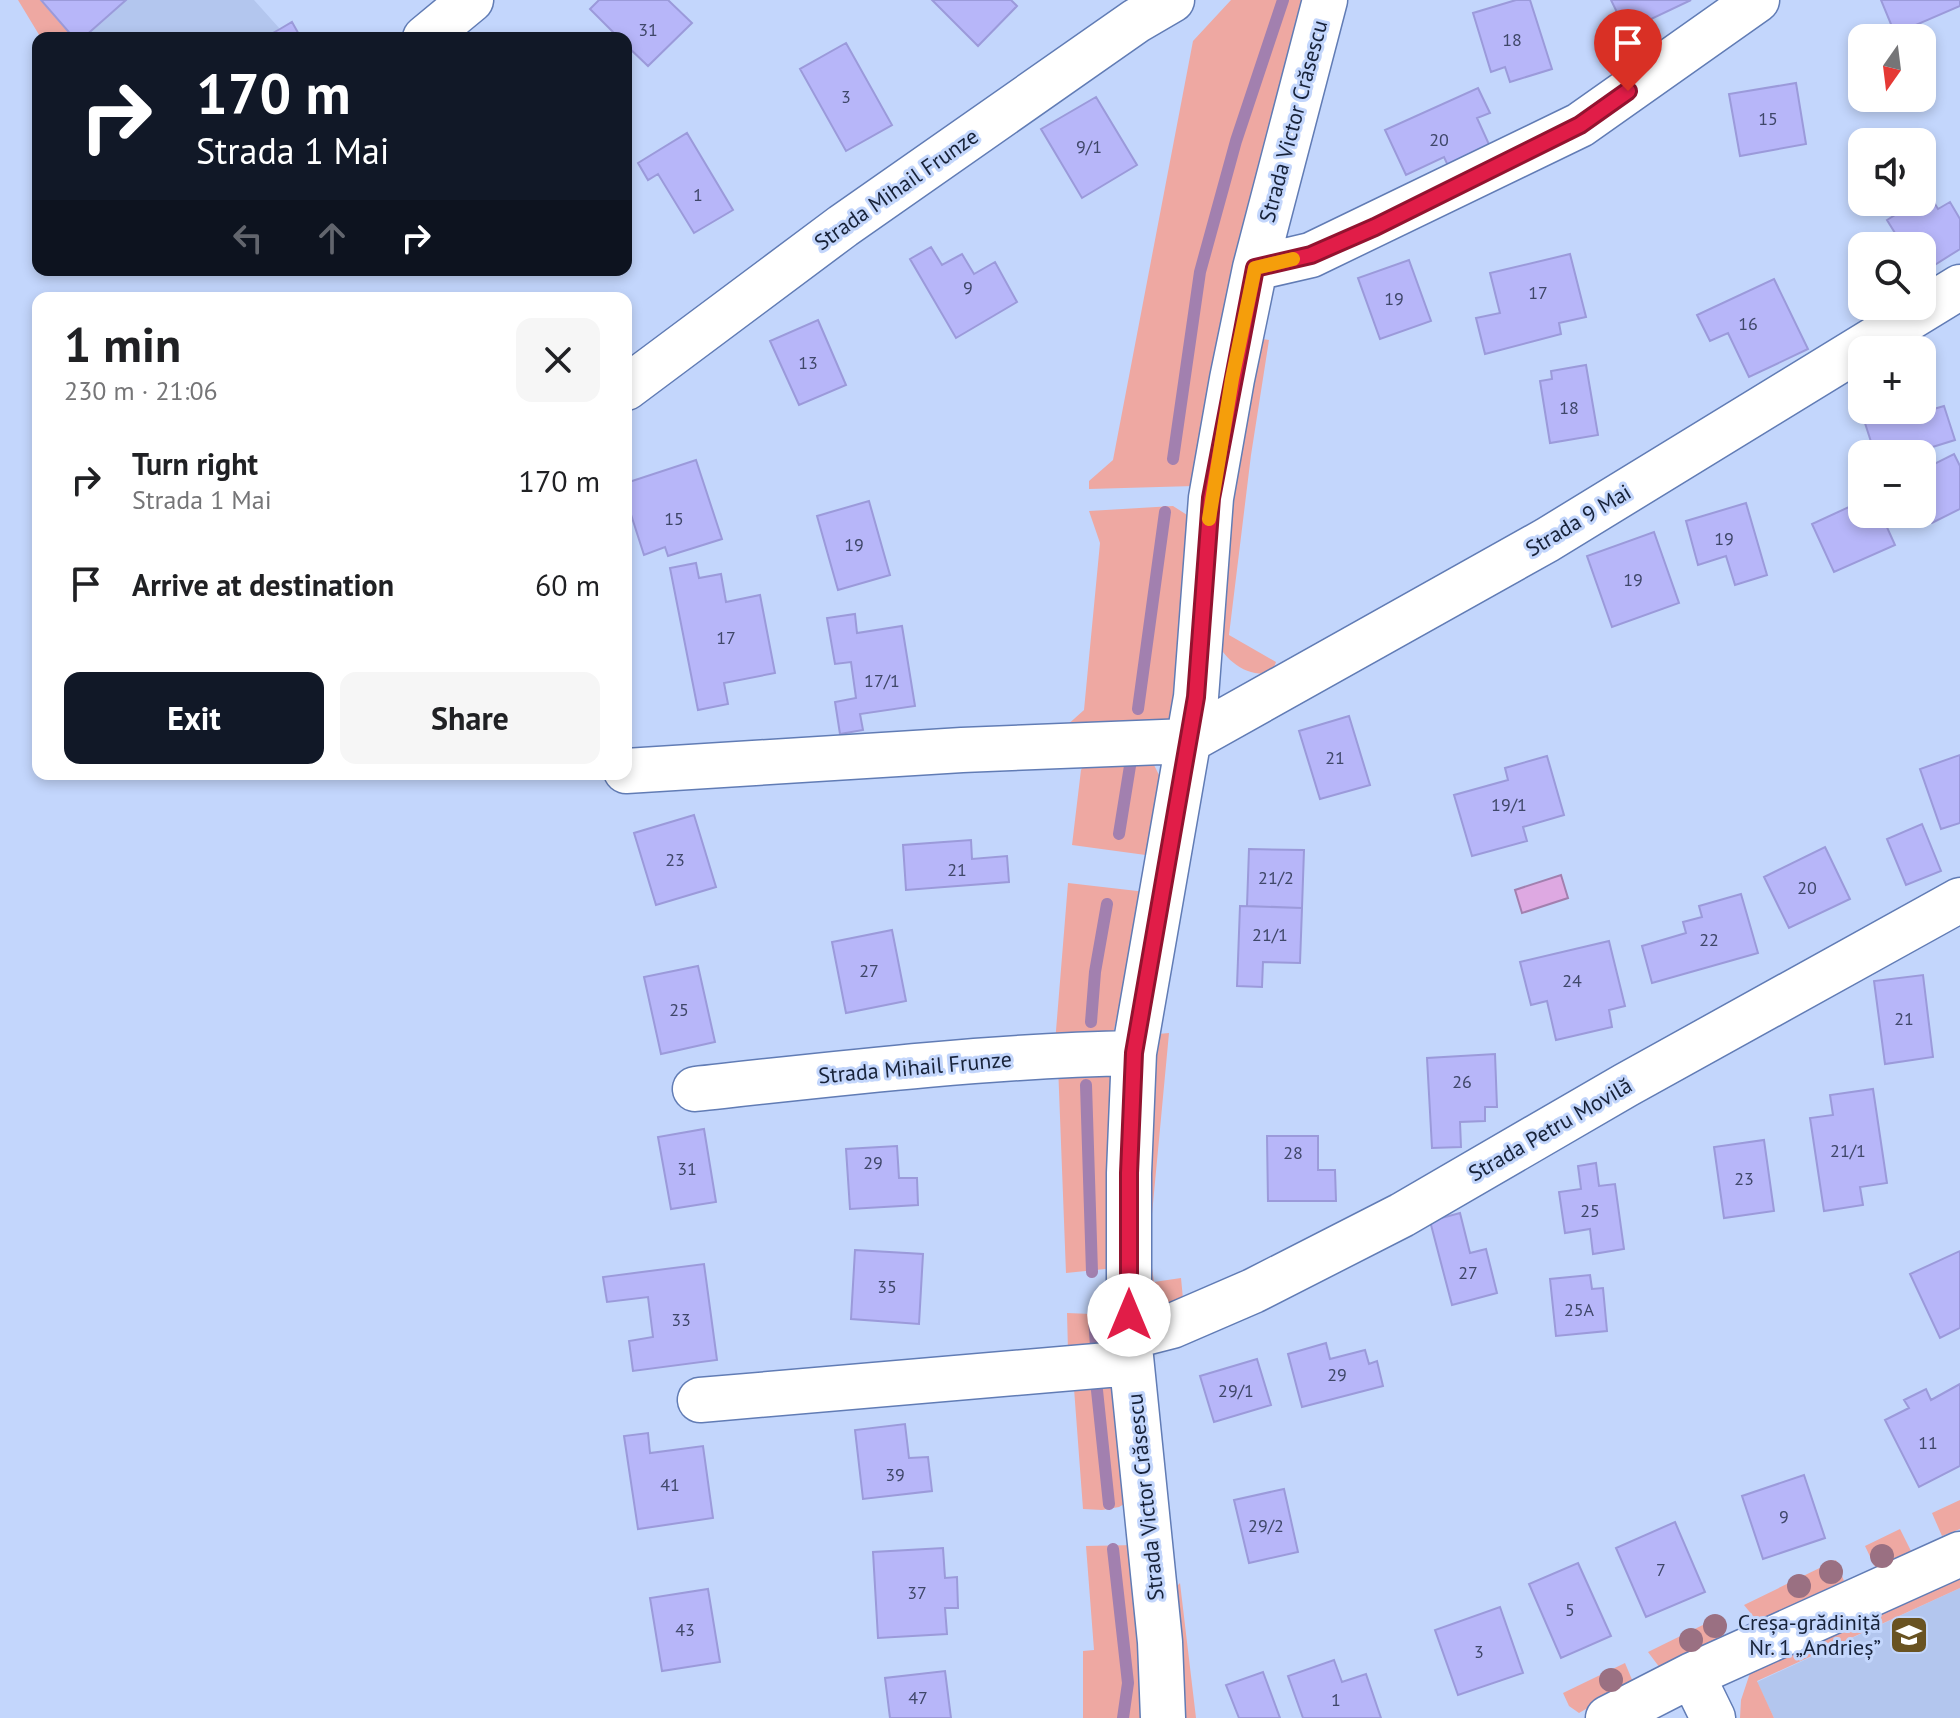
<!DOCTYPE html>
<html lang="en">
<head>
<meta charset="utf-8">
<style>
  :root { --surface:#fff; --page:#f6f6f6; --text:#202124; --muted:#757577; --accent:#111827 }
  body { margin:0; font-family:"PT Sans",sans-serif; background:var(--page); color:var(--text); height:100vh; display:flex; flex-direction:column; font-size:30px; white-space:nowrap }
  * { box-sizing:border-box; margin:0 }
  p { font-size:26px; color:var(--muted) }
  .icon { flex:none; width:44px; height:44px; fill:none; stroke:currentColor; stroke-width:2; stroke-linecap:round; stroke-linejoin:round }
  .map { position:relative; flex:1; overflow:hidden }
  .sheet { position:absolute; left:32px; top:292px; width:600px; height:488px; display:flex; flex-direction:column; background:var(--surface); border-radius:16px; box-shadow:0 4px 12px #0003 }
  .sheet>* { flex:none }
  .top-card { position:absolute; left:32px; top:32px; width:600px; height:244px; border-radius:16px; box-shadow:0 4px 12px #0003; background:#111827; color:#fff; overflow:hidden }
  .needle { width:52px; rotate:194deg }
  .fabs { position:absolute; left:1848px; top:24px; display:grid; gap:16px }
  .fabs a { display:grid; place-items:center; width:88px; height:88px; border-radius:16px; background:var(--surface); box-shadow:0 4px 12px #0003; font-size:40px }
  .pin { position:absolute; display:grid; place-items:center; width:68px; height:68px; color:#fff; margin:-82px -34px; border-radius:50% 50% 50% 0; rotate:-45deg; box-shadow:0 0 8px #0007 }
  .pin .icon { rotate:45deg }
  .me { position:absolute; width:88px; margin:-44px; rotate:0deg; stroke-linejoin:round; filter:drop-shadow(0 0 6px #0008) }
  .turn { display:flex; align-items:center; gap:28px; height:168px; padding:0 32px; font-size:36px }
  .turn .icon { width:104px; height:104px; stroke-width:2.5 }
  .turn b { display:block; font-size:56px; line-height:68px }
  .lanes { display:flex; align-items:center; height:76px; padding:0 32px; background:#0003; justify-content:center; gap:40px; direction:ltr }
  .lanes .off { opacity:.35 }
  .round { display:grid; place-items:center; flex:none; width:84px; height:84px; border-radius:16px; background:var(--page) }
  .head { display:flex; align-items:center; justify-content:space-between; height:136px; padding:0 32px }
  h1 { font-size:48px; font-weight:600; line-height:60px }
  .cta { display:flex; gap:16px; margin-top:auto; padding:16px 32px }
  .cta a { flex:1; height:92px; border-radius:16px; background:var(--accent); color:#fff; font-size:32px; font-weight:600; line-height:92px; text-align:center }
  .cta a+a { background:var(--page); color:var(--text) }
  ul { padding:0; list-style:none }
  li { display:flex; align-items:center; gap:24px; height:104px; padding:0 32px }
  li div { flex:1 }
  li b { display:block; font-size:30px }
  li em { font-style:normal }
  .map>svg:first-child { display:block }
  .built { fill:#b3c6ee }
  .green { fill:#eea8a2 }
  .water { fill:#dea9e2; stroke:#a280af; stroke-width:2 }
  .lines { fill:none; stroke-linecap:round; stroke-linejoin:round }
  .stream { stroke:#a280af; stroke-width:12 }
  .building { fill:#b7b6f9; stroke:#9b9ada; stroke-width:2 }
  .minor-casing { stroke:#617cb5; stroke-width:47 }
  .minor { stroke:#fff; stroke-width:44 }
  .tree { fill:#9a7082 }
  .route-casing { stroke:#92132f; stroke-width:20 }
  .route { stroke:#e11d48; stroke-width:14 }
  .slow { stroke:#f59e0b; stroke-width:14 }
  .labels { text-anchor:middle; stroke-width:6; stroke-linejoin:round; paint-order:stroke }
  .number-label { font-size:18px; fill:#3f4769 }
  .street-label { font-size:22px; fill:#172239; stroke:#c3d6fc }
  .poi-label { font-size:22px; fill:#172239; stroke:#c3d6fc; text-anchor:end }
</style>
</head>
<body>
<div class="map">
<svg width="1960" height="1718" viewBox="0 0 1960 1718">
  <rect width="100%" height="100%" fill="#c3d6fc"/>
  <!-- built -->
  <path class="built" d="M 41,0 L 254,0 L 280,29 L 292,22 L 301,38 L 74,38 Z
    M 1960,1588 L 1960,1718 L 1774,1718 L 1757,1682 Z"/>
  <!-- green -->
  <path class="green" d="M 18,0 L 40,0 L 74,38 L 41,38 Z
    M 1231,0 L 1311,0 L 1194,486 L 1089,489 L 1089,481 L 1113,460 L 1193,41 Z
    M 1255,338 L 1269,340 L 1251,455 L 1229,635 L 1276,662 L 1272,673 C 1245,678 1224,659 1213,636 Z
    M 1173,506 L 1195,520 L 1183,709 L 1168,725 L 1065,727 L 1084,710 L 1100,543 L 1089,511 Z
    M 1151,759 L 1162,781 L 1153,856 L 1072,845 L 1081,770 L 1086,762 Z
    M 1068,883 L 1146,892 L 1112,1038 L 1055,1043 Z
    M 1169,1033 L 1149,1246 L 1154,1282 L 1181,1278 L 1183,1299 L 1158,1308 L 1152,1305 C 1137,1213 1149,1126 1158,1034 Z
    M 1058,1065 L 1113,1070 L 1115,1268 L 1066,1273 Z
    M 1067,1313 L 1115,1315 L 1115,1345 L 1068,1351 Z
    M 1073,1375 L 1119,1383 L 1131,1500 L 1119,1507 L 1102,1510 L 1083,1509 Z
    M 1960,1500 L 1960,1529 L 1942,1536 L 1932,1513 Z
    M 1900,1529 L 1912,1553 L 1876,1569 L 1865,1546 Z
    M 1137,1545 L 1152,1718 L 1083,1718 L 1083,1651 L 1094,1650 L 1086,1546 Z
    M 1836,1560 L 1844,1581 L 1757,1621 L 1744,1605 Z
    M 1960,1573 L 1960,1588 L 1757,1681 L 1774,1718 L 1740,1718 L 1741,1700 L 1753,1664 Z
    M 1180,1583 L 1196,1718 L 1176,1718 L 1173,1590 Z
    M 1715,1619 L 1724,1635 L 1660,1668 L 1648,1652 Z
    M 1625,1663 L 1633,1682 L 1579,1713 L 1569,1706 L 1563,1693 Z"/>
  <!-- water -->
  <path class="water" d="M 1561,875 L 1568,898 L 1522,913 L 1515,890 Z"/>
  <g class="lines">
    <!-- stream -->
    <path class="stream" d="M 1173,459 L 1200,272 L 1236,141 L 1283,0
      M 1138,709 L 1165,512
      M 1119,834 L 1130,766
      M 1091,1022 L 1095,972 L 1107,904
      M 1086,1085 L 1092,1272
      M 1094,1318 L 1096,1346
      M 1096,1381 L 1109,1504
      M 1113,1549 L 1128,1683 L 1123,1718"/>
  </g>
  <!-- building -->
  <path class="building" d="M 41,0 L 126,0 L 83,38 L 74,38 Z
    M 599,0 L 668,0 L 692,23 L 648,66 L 626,45 L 626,38 L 619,38 L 590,9 Z
    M 932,0 L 1011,0 L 1017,6 L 978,46 Z
    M 1516,0 L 1530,0 L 1552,69 L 1510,82 L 1505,67 L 1491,72 L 1473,13 Z
    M 1611,0 L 1691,0 L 1626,31 Z
    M 1881,0 L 1960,0 L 1960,6 L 1895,34 Z
    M 292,22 L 301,38 L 264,38 L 280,29 Z
    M 846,43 L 892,125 L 846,151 L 800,69 Z
    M 1796,83 L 1806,144 L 1740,156 L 1729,94 Z
    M 1478,88 L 1490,113 L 1477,118 L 1492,151 L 1450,170 L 1444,157 L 1406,175 L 1385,130 Z
    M 1096,97 L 1137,165 L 1082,198 L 1041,129 Z
    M 687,133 L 733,210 L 694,233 L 658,174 L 648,180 L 638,163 Z
    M 1929,194 L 1938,209 L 1950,202 L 1960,219 L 1960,249 L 1922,273 L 1922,246 L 1903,246 L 1887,220 L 1916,202 L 1922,202 Z
    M 931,247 L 942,265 L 962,254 L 974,274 L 995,262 L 1017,302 L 956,338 L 910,259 Z
    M 1570,254 L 1586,317 L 1559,323 L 1561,334 L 1485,354 L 1476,318 L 1500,313 L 1490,273 Z
    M 1409,260 L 1431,321 L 1380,339 L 1358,278 Z
    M 1774,279 L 1808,349 L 1749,377 L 1728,333 L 1710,341 L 1697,315 Z
    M 818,320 L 846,385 L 799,405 L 770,341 Z
    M 1586,365 L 1598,435 L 1550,443 L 1540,381 L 1552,379 L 1551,371 Z
    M 1944,406 L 1955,440 L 1910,454 L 1875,454 L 1862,414 L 1875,410 L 1896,410 L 1899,419 Z
    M 1954,454 L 1960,466 L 1960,509 L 1932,523 L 1922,504 L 1922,470 Z
    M 696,460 L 722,539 L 668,556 L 665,547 L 644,555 L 626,499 L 626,483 Z
    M 869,501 L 890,575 L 838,590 L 817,516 Z
    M 1862,501 L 1862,514 L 1881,514 L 1895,545 L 1834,572 L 1812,524 Z
    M 1746,503 L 1767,575 L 1735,585 L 1726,556 L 1698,565 L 1686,521 Z
    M 1654,532 L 1679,603 L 1612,627 L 1587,556 Z
    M 696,563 L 699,578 L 721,574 L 726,602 L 760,595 L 775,673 L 724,683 L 728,704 L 698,710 L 670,568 Z
    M 855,614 L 857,633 L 902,626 L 915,706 L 860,714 L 863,730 L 840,734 L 835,702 L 856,698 L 851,662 L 835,664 L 827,618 Z
    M 1349,716 L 1370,785 L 1320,799 L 1299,731 Z
    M 1960,755 L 1960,823 L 1941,829 L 1920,769 Z
    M 1547,756 L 1564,815 L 1523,827 L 1527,841 L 1472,856 L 1454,795 L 1508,780 L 1505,768 Z
    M 694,815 L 716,887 L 656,905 L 634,833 Z
    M 1922,824 L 1941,871 L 1906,885 L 1887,839 Z
    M 971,840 L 972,859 L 1007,856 L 1009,882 L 906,890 L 903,845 Z
    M 1825,847 L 1850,899 L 1789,928 L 1764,877 Z
    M 1249,849 L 1304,850 L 1302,908 L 1247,906 Z
    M 1741,894 L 1758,953 L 1652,983 L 1642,946 L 1686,933 L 1683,922 L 1702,917 L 1699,906 Z
    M 1240,906 L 1302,908 L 1300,963 L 1263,962 L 1262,987 L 1237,986 Z
    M 892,930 L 906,1001 L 846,1013 L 832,942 Z
    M 1609,941 L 1625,1006 L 1609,1010 L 1612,1027 L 1556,1040 L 1547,1001 L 1531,1005 L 1520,962 Z
    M 698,966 L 715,1042 L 661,1054 L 644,977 Z
    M 1923,975 L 1933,1057 L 1885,1064 L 1874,981 Z
    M 1495,1054 L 1497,1107 L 1485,1107 L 1485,1121 L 1460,1122 L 1461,1147 L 1432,1148 L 1427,1058 Z
    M 1873,1089 L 1887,1183 L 1860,1187 L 1863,1205 L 1824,1211 L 1810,1118 L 1833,1115 L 1830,1095 Z
    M 704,1129 L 716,1202 L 671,1209 L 658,1137 Z
    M 1267,1136 L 1318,1136 L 1318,1170 L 1335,1170 L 1336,1201 L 1268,1201 Z
    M 1764,1140 L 1774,1211 L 1724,1218 L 1714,1147 Z
    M 897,1146 L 899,1178 L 917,1178 L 918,1205 L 850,1209 L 846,1149 Z
    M 1596,1163 L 1599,1186 L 1615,1184 L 1624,1249 L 1593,1254 L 1590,1229 L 1565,1233 L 1559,1192 L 1581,1189 L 1578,1166 Z
    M 1460,1213 L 1470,1253 L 1486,1249 L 1497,1293 L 1452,1305 L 1430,1221 Z
    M 855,1250 L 923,1254 L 919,1324 L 851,1319 Z
    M 1960,1251 L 1960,1328 L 1940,1338 L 1910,1274 Z
    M 704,1264 L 717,1360 L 633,1371 L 629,1341 L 653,1337 L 648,1297 L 607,1302 L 603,1277 Z
    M 1590,1275 L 1592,1289 L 1603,1288 L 1607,1331 L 1556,1336 L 1550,1279 Z
    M 1326,1343 L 1330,1359 L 1365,1350 L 1369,1364 L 1377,1361 L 1383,1386 L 1302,1407 L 1288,1354 Z
    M 1257,1359 L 1271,1405 L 1214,1422 L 1200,1376 Z
    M 1960,1384 L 1960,1466 L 1919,1487 L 1885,1420 L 1909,1408 L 1904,1400 L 1926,1389 L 1931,1400 Z
    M 905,1424 L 909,1458 L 928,1457 L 932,1491 L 863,1499 L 855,1430 Z
    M 648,1433 L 650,1453 L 703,1446 L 713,1518 L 638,1529 L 624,1436 Z
    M 1804,1475 L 1825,1538 L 1763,1559 L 1742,1496 Z
    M 1284,1489 L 1298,1552 L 1249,1563 L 1234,1500 Z
    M 1675,1522 L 1705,1592 L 1646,1617 L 1616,1548 Z
    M 943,1548 L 945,1578 L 957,1577 L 958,1608 L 945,1608 L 947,1634 L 878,1638 L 873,1552 Z
    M 1578,1563 L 1611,1636 L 1561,1658 L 1529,1584 Z
    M 708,1589 L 720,1662 L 662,1671 L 650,1598 Z
    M 1500,1607 L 1523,1673 L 1458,1695 L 1435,1630 Z
    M 1334,1660 L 1342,1682 L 1366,1674 L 1381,1718 L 1303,1718 L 1288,1676 Z
    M 945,1671 L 951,1718 L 890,1718 L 885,1678 Z
    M 1263,1672 L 1280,1718 L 1239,1718 L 1226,1685 Z"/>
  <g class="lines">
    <defs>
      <path id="minor" d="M 425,38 L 471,0
        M 1255,268 L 1311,255 L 1580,125 L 1757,0
        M 626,388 L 843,226 L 1136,21 L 1172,0
        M 626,771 L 962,750 L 1188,741 L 1547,540 L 1960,287
        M 695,1089 C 841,1073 987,1056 1134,1053
        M 1129,1337 L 1172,1326 L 1253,1291 L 1402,1215 L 1626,1085 L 1960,900
        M 700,1400 L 1131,1363
        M 1692,1675 L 1713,1718
        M 1163,1718 L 1160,1642 L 1129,1337 L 1129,1173 L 1134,1053 L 1196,697 L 1211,498 L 1232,379 L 1255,268 L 1325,0
        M 1608,1718 L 1692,1675 L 1960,1554"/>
    </defs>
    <!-- minor casing -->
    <use href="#minor" class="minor-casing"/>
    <!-- minor -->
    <use href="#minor" class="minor"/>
  </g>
  <!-- trees -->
  <g class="tree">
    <circle cx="1882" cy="1556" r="12"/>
    <circle cx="1831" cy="1572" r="12"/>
    <circle cx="1799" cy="1586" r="12"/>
    <circle cx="1715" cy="1626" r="12"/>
    <circle cx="1691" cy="1640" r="12"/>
    <circle cx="1611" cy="1680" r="12"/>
  </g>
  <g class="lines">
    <defs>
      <path id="route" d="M 1129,1315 L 1129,1173 L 1134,1053 L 1196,697 L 1211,498 L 1255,268 L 1311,255 L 1375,227 L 1580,125 L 1628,91"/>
    </defs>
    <!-- route casing -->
    <use href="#route" class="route-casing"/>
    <!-- route -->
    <use href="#route" class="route"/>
    <!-- slow -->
    <path class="slow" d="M 1209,519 L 1232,379 L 1255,268 L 1293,259"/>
  </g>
  <!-- icons -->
  <defs>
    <symbol id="school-square" viewBox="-11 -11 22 22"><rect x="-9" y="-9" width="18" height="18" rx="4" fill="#695322" stroke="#c3d6fc"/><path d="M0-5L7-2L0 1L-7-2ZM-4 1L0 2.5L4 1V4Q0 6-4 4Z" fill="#fff"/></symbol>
  </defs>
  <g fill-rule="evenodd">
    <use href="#school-square" x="1887" y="1613" width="44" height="44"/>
  </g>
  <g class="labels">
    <!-- number labels -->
    <g class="number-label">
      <text x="648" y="36">31</text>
      <text x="1512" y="46">18</text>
      <text x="846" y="103">3</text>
      <text x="1768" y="125">15</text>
      <text x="1439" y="146">20</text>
      <text x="1089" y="153">9/1</text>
      <text x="698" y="201">1</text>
      <text x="968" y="294">9</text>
      <text x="1538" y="299">17</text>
      <text x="1394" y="305">19</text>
      <text x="1748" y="330">16</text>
      <text x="808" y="369">13</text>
      <text x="1569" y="414">18</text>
      <text x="674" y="525">15</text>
      <text x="1724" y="545">19</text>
      <text x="854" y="551">19</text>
      <text x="1633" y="586">19</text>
      <text x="726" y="644">17</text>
      <text x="882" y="687">17/1</text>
      <text x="1335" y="764">21</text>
      <text x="1509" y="811">19/1</text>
      <text x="675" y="866">23</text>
      <text x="957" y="876">21</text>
      <text x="1276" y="884">21/2</text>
      <text x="1807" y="894">20</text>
      <text x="1270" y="941">21/1</text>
      <text x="1709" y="946">22</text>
      <text x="869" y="977">27</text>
      <text x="1572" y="987">24</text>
      <text x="679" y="1016">25</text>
      <text x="1904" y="1025">21</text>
      <text x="1462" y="1088">26</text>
      <text x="1848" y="1157">21/1</text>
      <text x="1293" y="1159">28</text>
      <text x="873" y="1169">29</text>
      <text x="687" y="1175">31</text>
      <text x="1744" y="1185">23</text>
      <text x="1590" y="1217">25</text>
      <text x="1468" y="1279">27</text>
      <text x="887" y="1293">35</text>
      <text x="1579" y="1316">25A</text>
      <text x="681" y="1326">33</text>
      <text x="1337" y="1381">29</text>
      <text x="1236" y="1397">29/1</text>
      <text x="1928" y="1449">11</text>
      <text x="895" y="1481">39</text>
      <text x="670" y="1491">41</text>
      <text x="1784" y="1523">9</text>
      <text x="1266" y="1532">29/2</text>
      <text x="1661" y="1576">7</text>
      <text x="917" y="1599">37</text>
      <text x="1570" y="1616">5</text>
      <text x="685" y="1636">43</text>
      <text x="1479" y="1658">3</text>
      <text x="918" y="1704">47</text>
      <text x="1336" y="1706">1</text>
    </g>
    <!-- street labels -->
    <g class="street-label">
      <text transform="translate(1293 121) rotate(-75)" y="8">Strada Victor Crăsescu</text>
      <text transform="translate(896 189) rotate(-35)" y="8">Strada Mihail Frunze</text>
      <text transform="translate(1578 520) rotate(-31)" y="8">Strada 9 Mai</text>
      <text transform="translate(915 1067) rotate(-5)" y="8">Strada Mihail Frunze</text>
      <text transform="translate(1550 1129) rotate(-30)" y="8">Strada Petru Movilă</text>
      <text transform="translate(1145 1497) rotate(-96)" y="8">Strada Victor Crăsescu</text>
    </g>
    <!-- poi labels -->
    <g class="poi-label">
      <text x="1881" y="1630">Creșa-grădiniță<tspan x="1881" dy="25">Nr. 1 „Andrieș”</tspan></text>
    </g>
  </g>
</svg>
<div class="fabs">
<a><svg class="needle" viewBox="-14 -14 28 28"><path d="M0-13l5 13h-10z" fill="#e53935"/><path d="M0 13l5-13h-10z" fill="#757577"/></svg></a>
<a><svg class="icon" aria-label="sound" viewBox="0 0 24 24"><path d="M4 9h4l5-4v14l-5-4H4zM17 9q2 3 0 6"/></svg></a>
<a><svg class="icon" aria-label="search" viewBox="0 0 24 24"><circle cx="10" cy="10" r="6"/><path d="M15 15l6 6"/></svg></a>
<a>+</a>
<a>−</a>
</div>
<div class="pin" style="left:1628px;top:91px;background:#d93025"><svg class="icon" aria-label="arrive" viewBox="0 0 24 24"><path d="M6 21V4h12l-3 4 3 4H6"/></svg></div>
<svg class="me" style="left:1129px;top:1315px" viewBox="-20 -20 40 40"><circle r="19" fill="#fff"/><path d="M0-13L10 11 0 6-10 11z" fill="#e11d48"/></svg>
<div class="top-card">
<div class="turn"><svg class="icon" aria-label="right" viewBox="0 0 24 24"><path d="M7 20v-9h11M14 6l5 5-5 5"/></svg><div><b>170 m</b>Strada 1 Mai</div></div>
<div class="lanes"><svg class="icon off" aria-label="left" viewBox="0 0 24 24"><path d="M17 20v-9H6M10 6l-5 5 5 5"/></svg><svg class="icon off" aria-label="ahead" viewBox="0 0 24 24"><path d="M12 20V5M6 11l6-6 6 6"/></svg><svg class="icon" aria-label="right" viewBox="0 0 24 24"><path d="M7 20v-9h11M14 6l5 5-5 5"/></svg></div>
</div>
<section class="sheet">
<div class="head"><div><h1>1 min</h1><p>230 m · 21:06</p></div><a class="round"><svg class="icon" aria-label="close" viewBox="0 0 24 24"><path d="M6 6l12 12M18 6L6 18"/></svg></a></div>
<ul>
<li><svg class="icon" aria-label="right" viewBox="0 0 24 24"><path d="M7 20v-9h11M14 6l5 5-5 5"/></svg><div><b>Turn right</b><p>Strada 1 Mai</p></div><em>170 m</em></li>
<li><svg class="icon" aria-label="arrive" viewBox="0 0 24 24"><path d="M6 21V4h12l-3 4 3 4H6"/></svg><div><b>Arrive at destination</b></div><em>60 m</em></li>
</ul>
<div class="cta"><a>Exit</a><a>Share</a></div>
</section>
</div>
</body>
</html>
